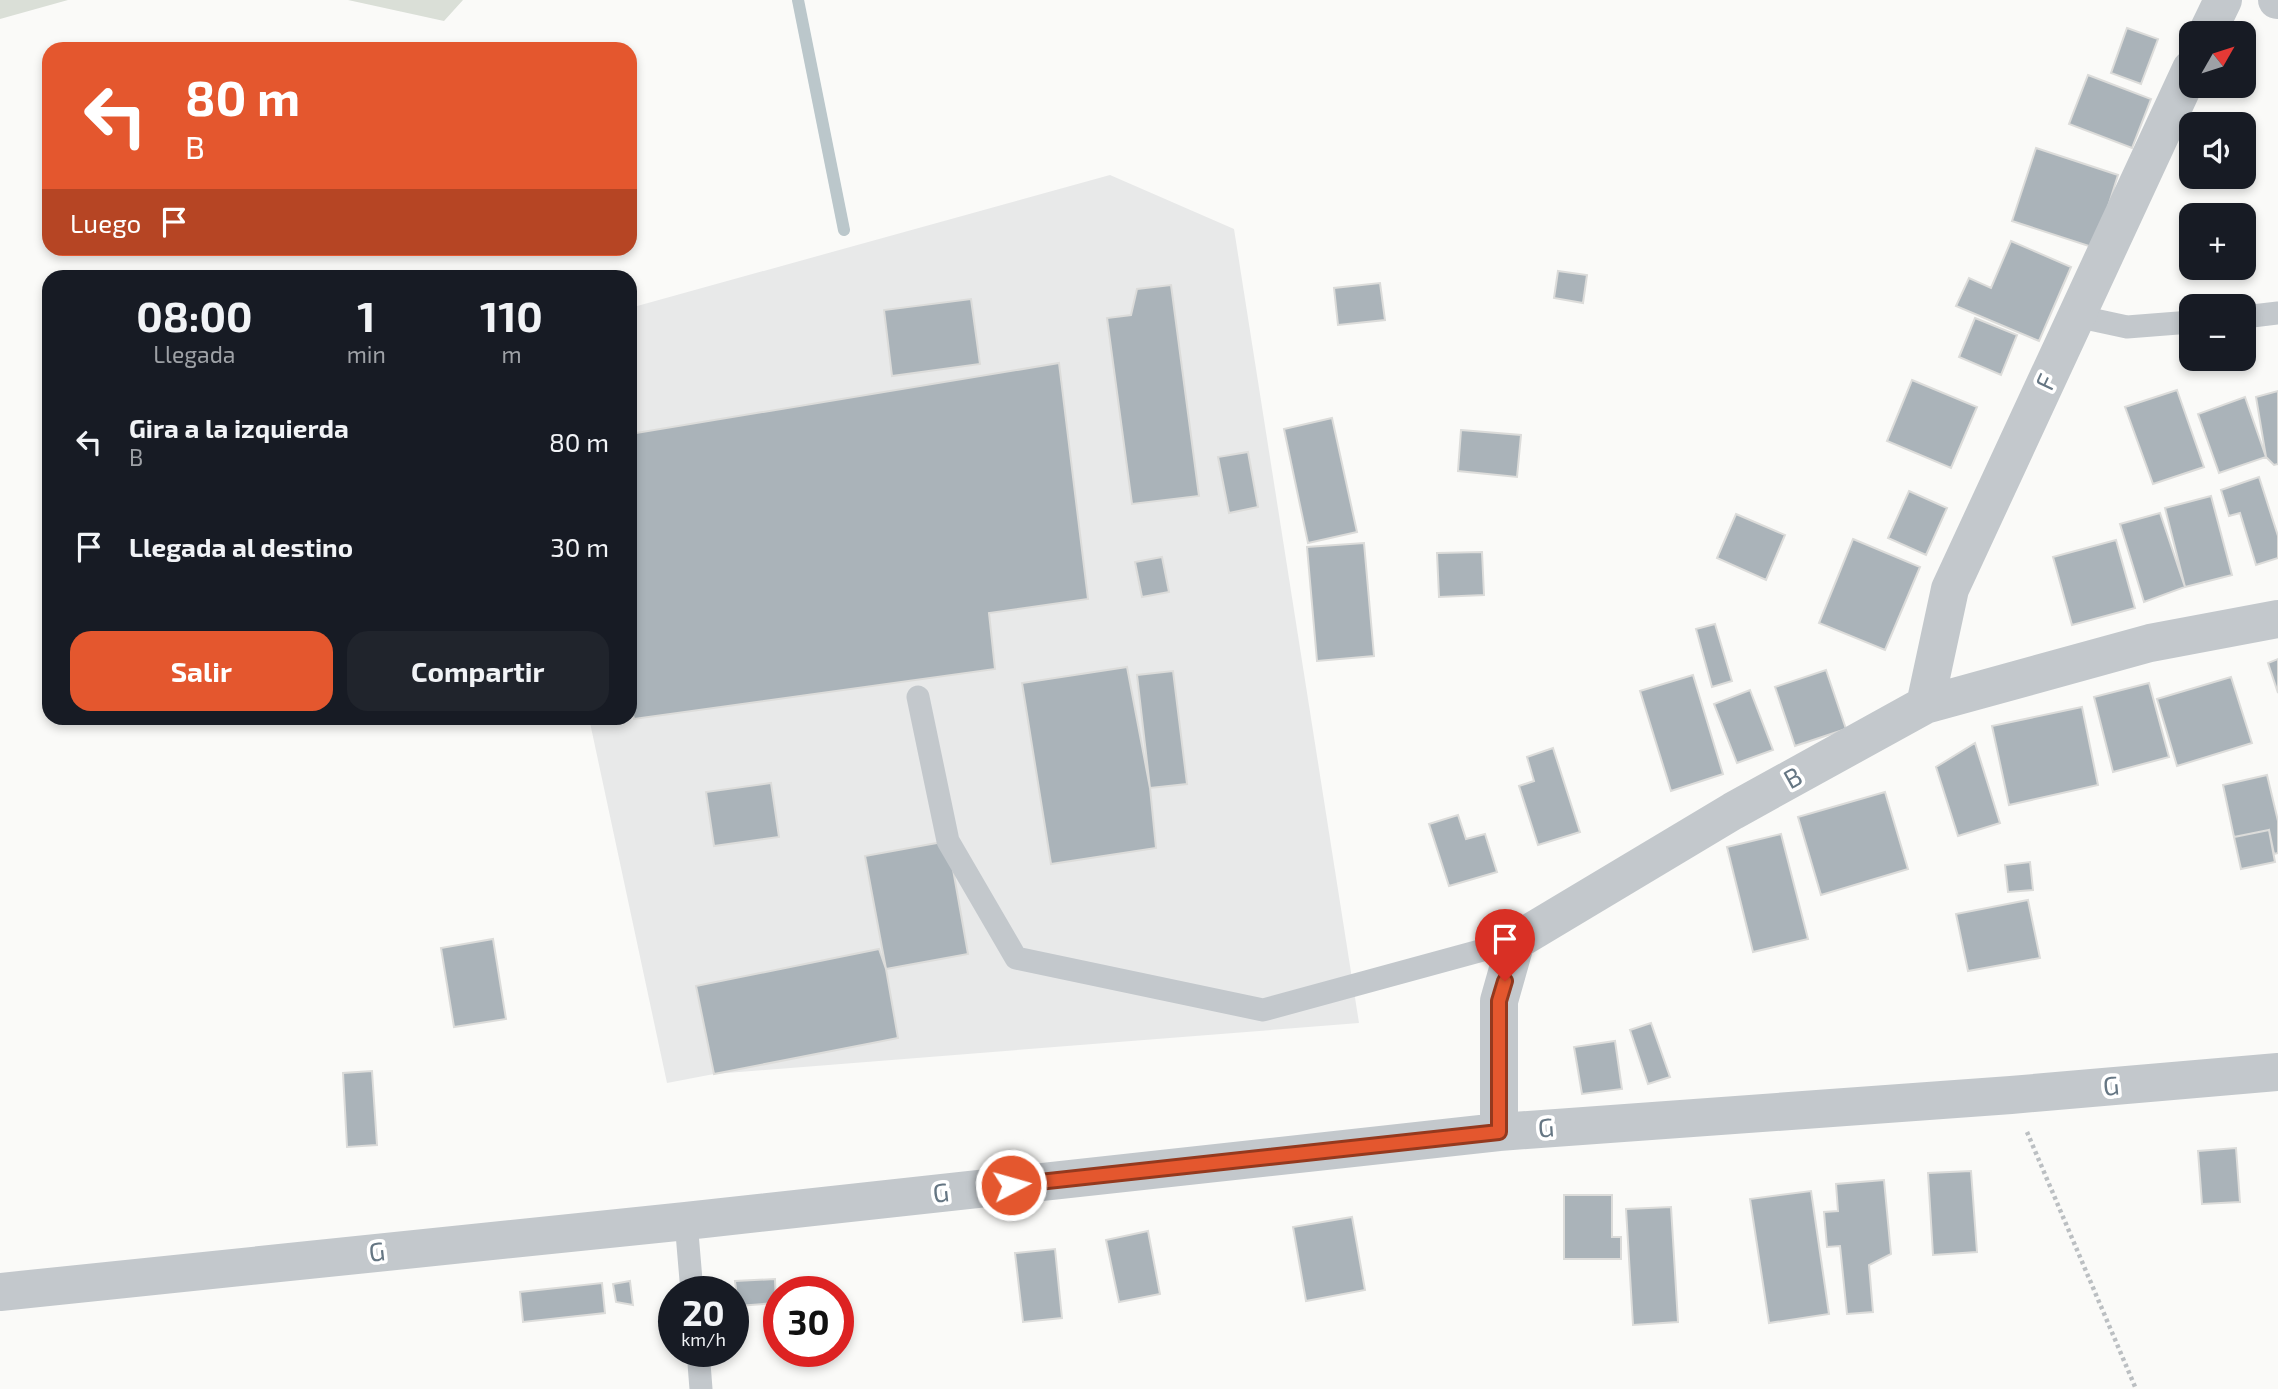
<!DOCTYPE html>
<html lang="es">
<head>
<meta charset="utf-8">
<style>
  :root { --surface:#171b24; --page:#20242c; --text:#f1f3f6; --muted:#9ea1a6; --accent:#e4572e }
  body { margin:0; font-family:"Exo 2",sans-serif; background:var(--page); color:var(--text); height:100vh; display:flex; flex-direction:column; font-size:26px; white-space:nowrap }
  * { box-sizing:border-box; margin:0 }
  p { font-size:23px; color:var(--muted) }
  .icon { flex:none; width:38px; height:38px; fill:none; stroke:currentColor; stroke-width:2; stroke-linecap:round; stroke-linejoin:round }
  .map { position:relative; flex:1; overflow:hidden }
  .sheet { position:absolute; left:42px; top:270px; width:595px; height:455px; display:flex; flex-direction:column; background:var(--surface); border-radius:21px; box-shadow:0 4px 10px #0003 }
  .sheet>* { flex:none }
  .hud { position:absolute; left:42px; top:42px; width:595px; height:214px; border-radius:21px; box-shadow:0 4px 10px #0003; background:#e4572e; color:#fff; overflow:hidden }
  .needle { width:46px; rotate:51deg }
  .fabs { position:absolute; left:2179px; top:21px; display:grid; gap:14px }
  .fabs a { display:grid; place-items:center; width:77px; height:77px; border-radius:14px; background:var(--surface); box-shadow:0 4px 10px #0003; font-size:35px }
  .speed { position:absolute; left:658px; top:1276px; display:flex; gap:14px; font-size:35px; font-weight:700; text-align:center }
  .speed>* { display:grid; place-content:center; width:91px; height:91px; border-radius:50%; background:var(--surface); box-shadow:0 4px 10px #0003; line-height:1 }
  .speed small { font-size:18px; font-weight:400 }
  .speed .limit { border:10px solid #d22; background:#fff; color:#111 }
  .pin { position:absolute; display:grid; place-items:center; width:60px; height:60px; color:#fff; margin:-72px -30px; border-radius:50% 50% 50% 0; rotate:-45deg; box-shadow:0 0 7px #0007 }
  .pin .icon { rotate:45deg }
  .me { position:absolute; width:77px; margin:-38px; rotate:84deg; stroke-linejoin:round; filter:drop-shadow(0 0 5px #0008) }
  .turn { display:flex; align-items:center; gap:24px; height:147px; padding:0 28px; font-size:32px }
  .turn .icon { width:91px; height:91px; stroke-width:2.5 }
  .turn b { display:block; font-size:49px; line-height:60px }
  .then { display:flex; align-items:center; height:66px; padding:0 28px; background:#0003; gap:14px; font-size:26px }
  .eta { display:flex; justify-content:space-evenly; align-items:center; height:119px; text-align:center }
  .eta b { font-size:42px; font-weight:700; line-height:49px }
  .button { display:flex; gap:14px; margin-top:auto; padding:14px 28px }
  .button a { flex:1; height:80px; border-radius:21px; background:var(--accent); color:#fff; font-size:28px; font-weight:700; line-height:80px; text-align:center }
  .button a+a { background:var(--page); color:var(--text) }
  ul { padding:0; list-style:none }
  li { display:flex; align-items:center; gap:21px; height:105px; padding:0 28px }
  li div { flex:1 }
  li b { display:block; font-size:26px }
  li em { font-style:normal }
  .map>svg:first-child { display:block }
  .built { fill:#e8e9e9 }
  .green { fill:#dadfd7 }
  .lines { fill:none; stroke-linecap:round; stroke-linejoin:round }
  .stream { stroke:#bbc7cb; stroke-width:12 }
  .building { fill:#aab3b9; stroke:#dcdcda; stroke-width:2 }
  .path { stroke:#bbbfc2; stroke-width:4.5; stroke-dasharray:3.5 3.5; stroke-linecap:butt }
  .service { stroke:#c3c8cc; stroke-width:23 }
  .minor { stroke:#c3c8cc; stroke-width:38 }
  .route-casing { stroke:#94391e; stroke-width:18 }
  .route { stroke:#e4572e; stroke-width:12 }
  .labels { text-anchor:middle; stroke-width:7; stroke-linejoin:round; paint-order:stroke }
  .street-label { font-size:26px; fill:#657683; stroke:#fff }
</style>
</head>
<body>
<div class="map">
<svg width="2278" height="1389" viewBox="0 0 2278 1389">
  <rect width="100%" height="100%" fill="#fafaf8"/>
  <!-- built -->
  <path class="built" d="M 1110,175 L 1234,229 L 1359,1023 L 714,1074 L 667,1083 L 589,718 L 630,718 L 630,308 Z"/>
  <!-- green -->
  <path class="green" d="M 0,0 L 68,0 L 0,19 Z
    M 348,0 L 463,0 L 444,21 Z"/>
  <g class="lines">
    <!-- stream -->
    <path class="stream" d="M 798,0 L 844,230"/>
  </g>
  <!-- building -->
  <path class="building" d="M 2127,28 L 2158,39 L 2141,84 L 2111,73 Z
    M 2088,75 L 2151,99 L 2132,148 L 2069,124 Z
    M 2036,148 L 2118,175 L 2095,248 L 2012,221 Z
    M 2011,241 L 2071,267 L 2039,341 L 1956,306 L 1969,278 L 1991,288 Z
    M 1558,271 L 1587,275 L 1583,303 L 1554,298 Z
    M 1380,283 L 1385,320 L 1338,325 L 1334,288 Z
    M 1171,285 L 1199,496 L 1132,504 L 1107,318 L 1131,315 L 1137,289 Z
    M 971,299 L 980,364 L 892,376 L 884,310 Z
    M 1975,318 L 2017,335 L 2001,375 L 1959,357 Z
    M 1059,363 L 1088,599 L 989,613 L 995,669 L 634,719 L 630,703 L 630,434 Z
    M 1912,380 L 1977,407 L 1951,468 L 1887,441 Z
    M 2177,390 L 2204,467 L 2153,484 L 2125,407 Z
    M 2278,391 L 2278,464 L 2274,465 L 2266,457 L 2256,397 Z
    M 2245,397 L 2266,457 L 2219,473 L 2198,414 Z
    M 1332,418 L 1357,532 L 1308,543 L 1284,429 Z
    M 1461,430 L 1521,435 L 1517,477 L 1458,471 Z
    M 1248,452 L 1258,507 L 1229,513 L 1218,457 Z
    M 2259,477 L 2278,536 L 2278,558 L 2256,565 L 2240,513 L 2229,516 L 2221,490 Z
    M 1909,491 L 1947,508 L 1926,555 L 1888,538 Z
    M 2211,496 L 2232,575 L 2185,587 L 2165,508 Z
    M 2160,513 L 2185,587 L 2144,602 L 2120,524 Z
    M 1736,514 L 1785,535 L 1766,580 L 1717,558 Z
    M 1853,539 L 1920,567 L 1885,650 L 1819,623 Z
    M 2116,540 L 2135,608 L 2072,625 L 2053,557 Z
    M 1364,543 L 1374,656 L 1317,661 L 1307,547 Z
    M 1482,552 L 1484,595 L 1439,597 L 1437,553 Z
    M 1162,557 L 1169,592 L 1142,597 L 1135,562 Z
    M 1715,624 L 1732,681 L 1712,687 L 1696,629 Z
    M 2278,659 L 2278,693 L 2268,663 Z
    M 1127,667 L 1150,788 L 1156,848 L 1051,864 L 1022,683 Z
    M 1826,670 L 1846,729 L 1795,746 L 1775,687 Z
    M 1173,671 L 1187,784 L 1150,788 L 1137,675 Z
    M 1693,675 L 1723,774 L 1671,791 L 1640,691 Z
    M 2231,677 L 2252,743 L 2177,766 L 2157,699 Z
    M 2149,683 L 2169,757 L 2113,772 L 2094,697 Z
    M 1750,690 L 1773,750 L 1737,763 L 1714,704 Z
    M 2082,707 L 2098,785 L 2009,805 L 1992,726 Z
    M 1975,743 L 2000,823 L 1958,836 L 1936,767 Z
    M 1553,748 L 1580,832 L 1538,845 L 1519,786 L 1534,781 L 1527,757 Z
    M 2267,775 L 2278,821 L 2278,853 L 2274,854 L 2269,830 L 2234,837 L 2223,785 Z
    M 771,783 L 779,837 L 714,846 L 706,792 Z
    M 1885,792 L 1908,869 L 1821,895 L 1798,817 Z
    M 1458,815 L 1466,839 L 1485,834 L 1497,872 L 1449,886 L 1429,824 Z
    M 2269,830 L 2275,862 L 2241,869 L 2234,837 Z
    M 1781,834 L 1808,939 L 1753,952 L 1727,847 Z
    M 948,841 L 968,954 L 886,969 L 865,856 Z
    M 2030,862 L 2033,890 L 2008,892 L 2005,865 Z
    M 2028,900 L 2040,958 L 1968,971 L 1956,914 Z
    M 493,939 L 506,1019 L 454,1027 L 441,948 Z
    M 879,949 L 886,969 L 898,1038 L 714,1074 L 696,986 Z
    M 1651,1023 L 1670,1077 L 1648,1084 L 1630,1030 Z
    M 1615,1041 L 1622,1089 L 1582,1094 L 1574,1047 Z
    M 372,1071 L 377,1145 L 347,1147 L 343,1073 Z
    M 2236,1148 L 2240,1202 L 2202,1204 L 2198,1151 Z
    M 1971,1171 L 1977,1252 L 1933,1255 L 1928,1173 Z
    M 1884,1180 L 1891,1254 L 1869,1265 L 1873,1312 L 1847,1314 L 1840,1246 L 1827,1247 L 1824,1212 L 1838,1211 L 1836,1184 Z
    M 1811,1191 L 1829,1314 L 1769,1323 L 1750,1199 Z
    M 1564,1195 L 1612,1195 L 1612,1237 L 1621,1237 L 1621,1259 L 1564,1259 Z
    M 1671,1207 L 1678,1322 L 1633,1325 L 1626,1209 Z
    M 1352,1217 L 1365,1290 L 1306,1301 L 1293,1227 Z
    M 1148,1231 L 1160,1294 L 1119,1302 L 1106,1240 Z
    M 1055,1249 L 1062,1318 L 1023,1322 L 1015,1253 Z
    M 775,1279 L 776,1303 L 738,1306 L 735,1281 Z
    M 630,1281 L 633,1305 L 616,1302 L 613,1284 Z
    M 602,1283 L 605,1313 L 523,1322 L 520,1292 Z"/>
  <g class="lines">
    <!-- path -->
    <path class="path" d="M 2027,1132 L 2136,1389"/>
    <!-- service -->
    <path class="service" d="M 2076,316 L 2127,327 L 2191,322
      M 2244,317 L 2278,313
      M 918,697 L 948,841 L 1016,958 L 1263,1010 L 1516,941
      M 686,1221 L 692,1292
      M 698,1351 L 701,1389"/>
    <!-- minor -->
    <path class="minor" d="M 2277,0 L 2278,0
      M 2207,33 L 2223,0
      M 1925,705 L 1950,589 L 2191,69
      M 1499,1132 L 1499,1001 L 1516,941 L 1733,811 L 1925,705 L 2150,643 L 2278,619
      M 0,1292 L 686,1221 L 1499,1132 L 2011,1095 L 2278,1072"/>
  </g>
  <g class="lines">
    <defs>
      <path id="route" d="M 1011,1185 L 1499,1132 L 1499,1001 L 1505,981"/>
    </defs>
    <!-- route casing -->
    <use href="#route" class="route-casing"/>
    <!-- route -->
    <use href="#route" class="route"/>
  </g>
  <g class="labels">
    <!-- street labels -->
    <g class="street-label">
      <text transform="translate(2046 382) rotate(-65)" y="9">F</text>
      <text transform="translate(1793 778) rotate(-29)" y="9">B</text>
      <text transform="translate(2111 1086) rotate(-5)" y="9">G</text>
      <text transform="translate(1546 1128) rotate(-4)" y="9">G</text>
      <text transform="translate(941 1193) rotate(-6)" y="9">G</text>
      <text transform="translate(377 1252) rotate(-6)" y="9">G</text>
    </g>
  </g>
</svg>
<div class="fabs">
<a><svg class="needle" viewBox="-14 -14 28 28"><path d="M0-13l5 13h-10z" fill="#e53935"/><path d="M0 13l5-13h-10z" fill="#9ea1a6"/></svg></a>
<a><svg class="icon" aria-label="sound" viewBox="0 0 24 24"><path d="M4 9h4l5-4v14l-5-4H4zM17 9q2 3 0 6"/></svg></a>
<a>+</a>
<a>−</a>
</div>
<div class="speed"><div>20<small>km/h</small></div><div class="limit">30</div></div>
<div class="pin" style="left:1505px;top:981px;background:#d93025"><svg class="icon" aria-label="arrive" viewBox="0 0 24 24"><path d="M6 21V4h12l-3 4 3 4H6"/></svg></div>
<svg class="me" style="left:1011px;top:1185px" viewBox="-20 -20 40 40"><circle r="17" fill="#e4572e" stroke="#fff" stroke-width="3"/><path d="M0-11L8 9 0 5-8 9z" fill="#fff"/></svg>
<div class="hud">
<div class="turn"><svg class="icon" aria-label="left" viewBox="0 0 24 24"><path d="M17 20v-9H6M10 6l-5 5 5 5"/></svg><div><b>80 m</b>B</div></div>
<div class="then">Luego<svg class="icon" aria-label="arrive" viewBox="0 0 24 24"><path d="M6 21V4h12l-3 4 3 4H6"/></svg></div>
</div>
<section class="sheet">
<div class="eta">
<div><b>08:00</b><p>Llegada</p></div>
<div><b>1</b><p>min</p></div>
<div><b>110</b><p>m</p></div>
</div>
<ul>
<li><svg class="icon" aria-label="left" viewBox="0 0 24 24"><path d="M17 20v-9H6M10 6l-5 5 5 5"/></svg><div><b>Gira a la izquierda</b><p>B</p></div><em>80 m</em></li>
<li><svg class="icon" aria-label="arrive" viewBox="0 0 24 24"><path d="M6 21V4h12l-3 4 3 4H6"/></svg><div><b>Llegada al destino</b></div><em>30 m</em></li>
</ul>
<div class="button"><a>Salir</a><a>Compartir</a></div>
</section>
</div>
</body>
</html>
